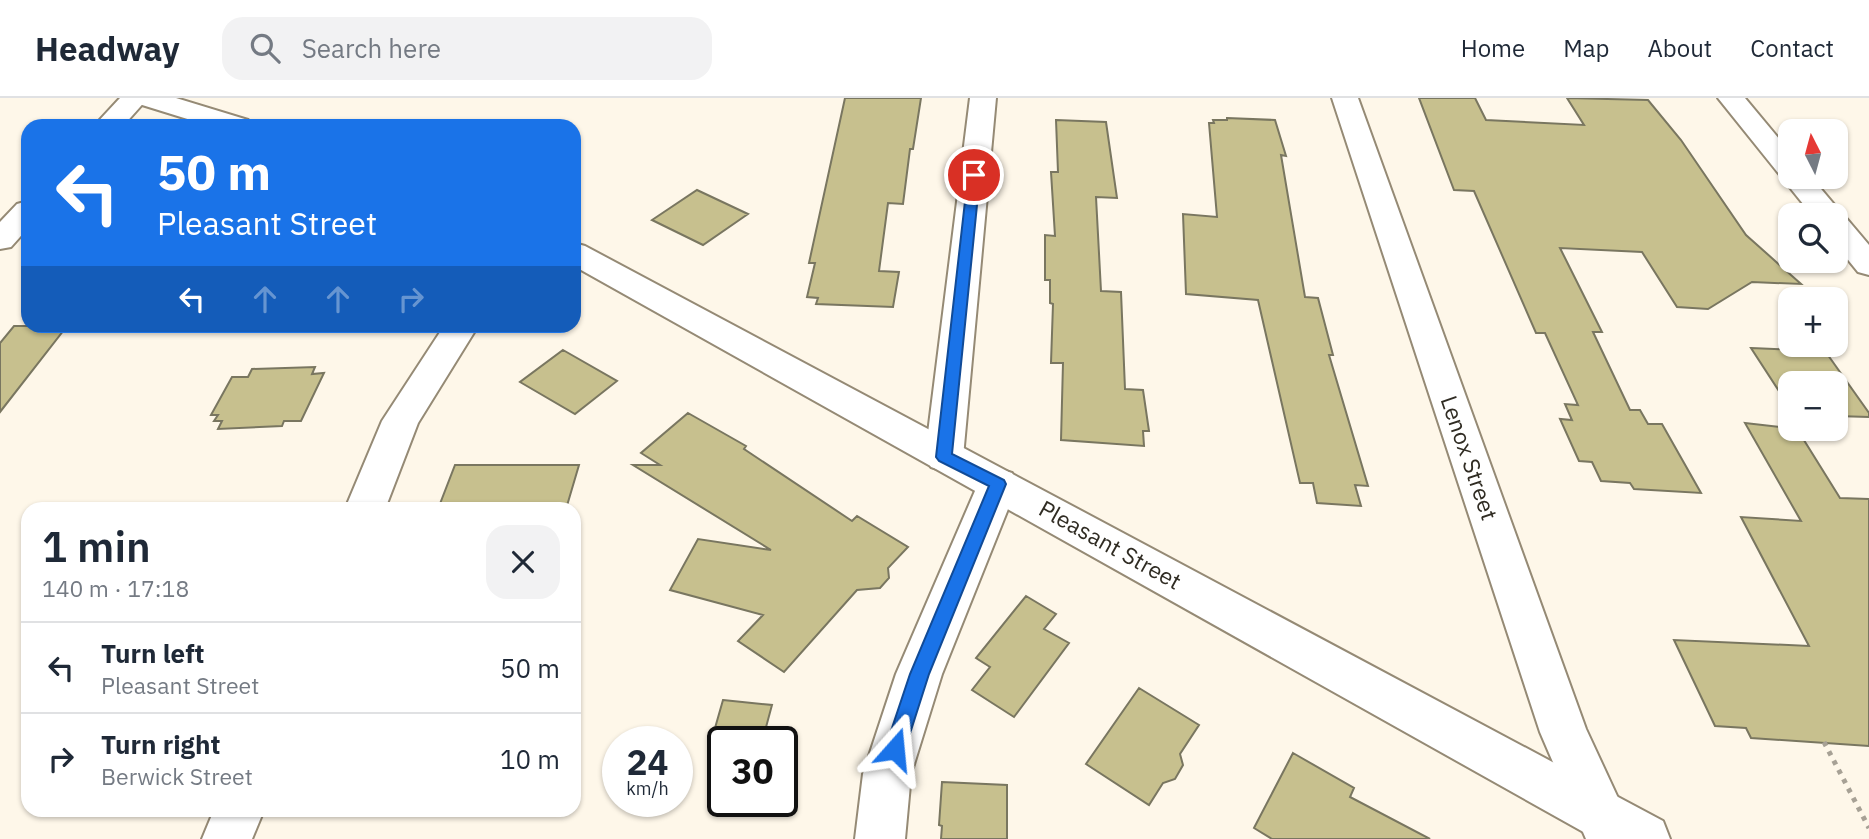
<!DOCTYPE html>
<html lang="en">
<head>
<meta charset="utf-8">
<style>
  :root { --surface:#fff; --page:#f2f2f3; --text:#1f2937; --muted:#747a83; --line:#e0e1e3 }
  body { margin:0; font-family:"IBM Plex Sans",sans-serif; background:var(--page); color:var(--text); height:100vh; display:flex; flex-direction:column; font-size:26px; white-space:nowrap }
  * { box-sizing:border-box; margin:0 }
  p { font-size:23px; color:var(--muted) }
  .icon { flex:none; width:38px; height:38px; fill:none; stroke:currentColor; stroke-width:2; stroke-linecap:round; stroke-linejoin:round }
  .map { position:relative; flex:1; overflow:hidden }
  .sheet { position:absolute; left:21px; top:404px; width:560px; height:315px; display:flex; flex-direction:column; background:var(--surface); border-radius:21px; box-shadow:0 2px 5px #0004 }
  .sheet>* { flex:none }
  .top-card { position:absolute; left:21px; top:21px; width:560px; height:214px; border-radius:21px; box-shadow:0 2px 5px #0004; background:#1a73e8; color:#fff; overflow:hidden }
  .needle { width:46px; rotate:354deg }
  .fabs { position:absolute; left:1778px; top:21px; display:grid; gap:14px }
  .fabs a { display:grid; place-items:center; width:70px; height:70px; border-radius:14px; background:var(--surface); box-shadow:0 2px 5px #0004; font-size:35px }
  .speed { position:absolute; left:602px; top:628px; display:flex; gap:14px; font-size:35px; font-weight:700; text-align:center }
  .speed>* { display:grid; place-content:center; width:91px; height:91px; border-radius:50%; background:var(--surface); box-shadow:0 2px 5px #0004; line-height:1 }
  .speed small { font-size:18px; font-weight:400 }
  .speed .limit { border:4px solid #111; border-radius:10px; background:#fff; color:#111 }
  .pin { position:absolute; display:grid; place-items:center; width:60px; height:60px; color:#fff; margin:-30px; border:4px solid #fff; border-radius:50%; box-shadow:0 2px 7px #0007 }
  .me { position:absolute; width:77px; margin:-38px; rotate:18deg; stroke-linejoin:round; filter:drop-shadow(0 0 5px #0008) }
  .turn { display:flex; align-items:center; gap:24px; height:147px; padding:0 21px; font-size:32px }
  .turn .icon { width:91px; height:91px; stroke-width:2.5 }
  .turn b { display:block; font-size:49px; line-height:60px }
  .lanes { display:flex; align-items:center; height:66px; padding:0 21px; background:#0003; justify-content:center; gap:35px; direction:ltr }
  .lanes .off { opacity:.35 }
  .round { display:grid; place-items:center; flex:none; width:74px; height:74px; border-radius:21px; background:var(--page) }
  .head { display:flex; align-items:center; justify-content:space-between; height:119px; padding:0 21px }
  h1 { font-size:42px; font-weight:600; line-height:52px }
  ul { padding:0; list-style:none }
  li { display:flex; align-items:center; gap:21px; height:91px; padding:0 21px; border-top:2px solid var(--line) }
  li div { flex:1 }
  li b { display:block; font-size:26px }
  li em { font-style:normal }
  header { display:flex; align-items:center; gap:42px; box-sizing:border-box; height:98px; padding:0 35px; background:var(--surface); border-bottom:2px solid var(--line) }
  header strong { font-size:33px }
  nav { display:flex; gap:38px; margin-inline-start:auto; font-size:24px }
  .search { width:490px; height:63px; background:var(--page); display:flex; align-items:center; gap:18px; box-sizing:border-box; padding:0 24px; border-radius:21px; color:var(--muted); font-size:26px }
  .map>svg:first-child { display:block }
  .building { fill:#c7c08e; stroke:#797660; stroke-width:2 }
  .lines { fill:none; stroke-linecap:round; stroke-linejoin:round }
  .street-casing { stroke:#958a75; stroke-width:4 }
  .secondary-casing { stroke:#958a75; stroke-width:4 }
  .path { stroke:#a7a195; stroke-width:5; stroke-dasharray:4.5 6; stroke-linecap:butt }
  .street { fill:#fff; fill-rule:evenodd }
  .secondary { fill:#fff; fill-rule:evenodd }
  .route { fill:#1a73e8; stroke:#114b97; stroke-width:2 }
  .labels { text-anchor:middle; stroke-width:7; stroke-linejoin:round; paint-order:stroke }
  .street-label { font-size:23px; fill:#302c23; stroke:#fff }
</style>
</head>
<body>
<header>
<strong>Headway</strong>
<div class="search"><svg class="icon" aria-label="search" viewBox="0 0 24 24"><circle cx="10" cy="10" r="6"/><path d="M15 15l6 6"/></svg>Search here</div>
<nav><a>Home</a><a>Map</a><a>About</a><a>Contact</a></nav>
</header>
<div class="map">
<svg width="1869" height="741" viewBox="0 0 1869 741">
  <rect width="100%" height="100%" fill="#fef7e9"/>
  <!-- building -->
  <path class="building" d="M 845,0 L 921,0 L 913,51 L 910,51 L 903,106 L 888,105 L 879,173 L 899,174 L 893,209 L 816,206 L 818,200 L 807,199 L 815,165 L 809,165 Z
    M 1419,0 L 1475,0 L 1486,22 L 1584,27 L 1567,0 L 1648,2 L 1681,42 L 1746,137 L 1801,186 L 1752,184 L 1708,211 L 1677,209 L 1642,154 L 1560,150 L 1602,234 L 1593,234 L 1630,312 L 1640,312 L 1648,326 L 1662,326 L 1701,395 L 1634,391 L 1630,385 L 1601,383 L 1592,364 L 1579,363 L 1560,321 L 1572,322 L 1565,306 L 1578,307 L 1545,235 L 1536,235 L 1474,93 L 1454,92 Z
    M 1227,20 L 1275,22 L 1286,58 L 1281,57 L 1305,199 L 1318,200 L 1333,257 L 1329,257 L 1368,388 L 1355,387 L 1361,408 L 1317,405 L 1313,385 L 1300,385 L 1258,202 L 1186,196 L 1183,116 L 1217,119 L 1209,25 L 1214,25 L 1213,22 L 1227,22 Z
    M 1056,22 L 1106,24 L 1117,100 L 1096,99 L 1101,193 L 1121,194 L 1125,291 L 1143,292 L 1149,333 L 1143,333 L 1144,348 L 1061,342 L 1063,265 L 1051,265 L 1053,206 L 1050,205 L 1050,182 L 1045,182 L 1045,137 L 1055,138 L 1051,74 L 1058,74 Z
    M 697,92 L 748,116 L 703,147 L 652,122 Z
    M 14,228 L 67,228 L 0,314 L 0,245 Z
    M 1751,250 L 1825,253 L 1869,315 L 1869,319 L 1836,318 L 1836,285 L 1790,285 L 1790,310 Z
    M 563,252 L 617,283 L 575,316 L 520,284 Z
    M 315,269 L 312,276 L 324,275 L 301,323 L 284,323 L 282,328 L 218,331 L 222,323 L 214,323 L 218,317 L 211,317 L 232,279 L 248,279 L 252,271 Z
    M 688,315 L 746,348 L 744,351 L 852,423 L 857,418 L 908,449 L 888,470 L 889,480 L 880,490 L 857,492 L 784,574 L 738,543 L 763,517 L 670,492 L 698,441 L 771,452 L 633,367 L 660,367 L 641,355 Z
    M 1745,325 L 1797,331 L 1840,400 L 1869,401 L 1869,648 L 1751,640 L 1746,630 L 1715,628 L 1674,542 L 1809,548 L 1741,419 L 1801,423 Z
    M 455,367 L 579,367 L 566,411 L 438,411 Z
    M 1026,498 L 1056,516 L 1044,531 L 1069,545 L 1014,619 L 972,592 L 990,569 L 976,560 Z
    M 1139,590 L 1199,627 L 1180,656 L 1183,667 L 1175,681 L 1163,685 L 1149,707 L 1086,666 Z
    M 723,602 L 772,607 L 762,644 L 711,644 Z
    M 1293,655 L 1354,690 L 1350,699 L 1430,741 L 1272,741 L 1254,730 Z
    M 942,684 L 1007,687 L 1007,741 L 941,741 L 942,728 L 939,727 Z"/>
  <g class="lines">
    <defs>
      <path id="street" d="M 120,0 L 148,0 L 123,28 L 94,28 Z
        M 970,0 L 996,0 L 963,359 L 957,369 L 944,373 L 931,369 L 925,359 Z
        M 1332,0 L 1358,0 L 1586,631 L 1637,741 L 1586,741 L 1540,634 Z
        M 1718,0 L 1745,0 L 1790,54 L 1790,79 L 1811,79 L 1843,117 L 1842,119 L 1847,121 L 1869,147 L 1869,177 L 1858,174 L 1836,147 L 1836,117 L 1812,117 Z
        M 28,103 L 28,130 L 11,149 L 0,151 L 0,124 L 17,106 Z
        M 444,228 L 478,228 L 418,325 L 385,411 L 345,411 L 382,323 Z
        M 998,371 L 1012,375 L 1018,386 L 942,576 L 911,676 L 905,741 L 855,741 L 863,676 L 896,576 L 978,386 L 984,375 Z
        M 214,712 L 264,712 L 252,741 L 202,741 Z"/>
      <path id="secondary" d="M 135,0 L 176,0 L 248,22 L 252,28 L 210,28 L 139,6 Z
        M 574,145 L 585,148 L 1663,723 L 1670,741 L 1596,741 L 574,168 Z"/>
    </defs>
    <!-- street casing -->
    <use href="#street" class="street-casing"/>
    <!-- secondary casing -->
    <use href="#secondary" class="secondary-casing"/>
    <!-- path -->
    <path class="path" d="M 1824,644 L 1869,730"/>
    <!-- street -->
    <use href="#street" class="street"/>
    <!-- secondary -->
    <use href="#secondary" class="secondary"/>
  </g>
  <!-- route -->
  <path class="route" d="M 974,74 L 980,77 L 952,356 L 1004,382 L 1006,386 L 929,576 L 905,651 L 902,657 L 895,660 L 888,657 L 885,651 L 910,576 L 989,388 L 939,363 L 936,359 L 968,77 Z"/>
  <g class="labels">
    <!-- street labels -->
    <g class="street-label">
      <text transform="translate(1469 360) rotate(71)" y="8">Lenox Street</text>
      <text transform="translate(1110 447) rotate(29)" y="8">Pleasant Street</text>
    </g>
  </g>
</svg>
<div class="fabs">
<a><svg class="needle" viewBox="-14 -14 28 28"><path d="M0-13l5 13h-10z" fill="#e53935"/><path d="M0 13l5-13h-10z" fill="#747a83"/></svg></a>
<a><svg class="icon" aria-label="search" viewBox="0 0 24 24"><circle cx="10" cy="10" r="6"/><path d="M15 15l6 6"/></svg></a>
<a>+</a>
<a>−</a>
</div>
<div class="speed"><div>24<small>km/h</small></div><div class="limit">30</div></div>
<div class="pin" style="left:974px;top:77px;background:#d93025"><svg class="icon" aria-label="arrive" viewBox="0 0 24 24"><path d="M6 21V4h12l-3 4 3 4H6"/></svg></div>
<svg class="me" style="left:895px;top:651px" viewBox="-20 -20 40 40"><path d="M0-17L14 15 0 8-14 15z" fill="#1a73e8" stroke="#fff" stroke-width="4"/></svg>
<div class="top-card">
<div class="turn"><svg class="icon" aria-label="left" viewBox="0 0 24 24"><path d="M17 20v-9H6M10 6l-5 5 5 5"/></svg><div><b>50 m</b>Pleasant Street</div></div>
<div class="lanes"><svg class="icon" aria-label="left" viewBox="0 0 24 24"><path d="M17 20v-9H6M10 6l-5 5 5 5"/></svg><svg class="icon off" aria-label="ahead" viewBox="0 0 24 24"><path d="M12 20V5M6 11l6-6 6 6"/></svg><svg class="icon off" aria-label="ahead" viewBox="0 0 24 24"><path d="M12 20V5M6 11l6-6 6 6"/></svg><svg class="icon off" aria-label="right" viewBox="0 0 24 24"><path d="M7 20v-9h11M14 6l5 5-5 5"/></svg></div>
</div>
<section class="sheet">
<div class="head"><div><h1>1 min</h1><p>140 m · 17:18</p></div><a class="round"><svg class="icon" aria-label="close" viewBox="0 0 24 24"><path d="M6 6l12 12M18 6L6 18"/></svg></a></div>
<ul>
<li><svg class="icon" aria-label="left" viewBox="0 0 24 24"><path d="M17 20v-9H6M10 6l-5 5 5 5"/></svg><div><b>Turn left</b><p>Pleasant Street</p></div><em>50 m</em></li>
<li><svg class="icon" aria-label="right" viewBox="0 0 24 24"><path d="M7 20v-9h11M14 6l5 5-5 5"/></svg><div><b>Turn right</b><p>Berwick Street</p></div><em>10 m</em></li>
</ul>
</section>
</div>
</body>
</html>
